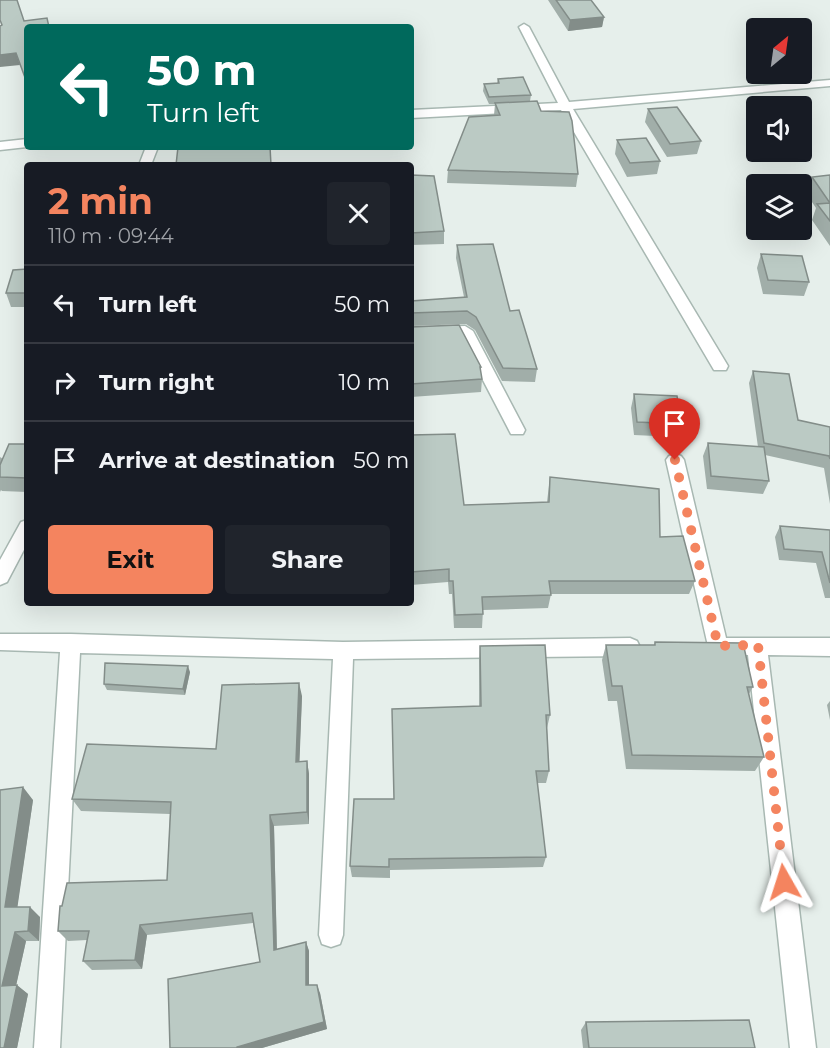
<!DOCTYPE html>
<html lang="en">
<head>
<meta charset="utf-8">
<style>
  :root { --surface:#171b24; --page:#20242c; --text:#f1f3f6; --muted:#9ea1a6; --line:#363941; --accent:#f4845f }
  body { margin:0; font-family:Montserrat,sans-serif; background:var(--page); color:var(--text); height:100vh; display:flex; flex-direction:column; font-size:22px; white-space:nowrap }
  * { box-sizing:border-box; margin:0 }
  p { font-size:20px; color:var(--muted) }
  .icon { flex:none; width:33px; height:33px; fill:none; stroke:currentColor; stroke-width:2; stroke-linecap:round; stroke-linejoin:round }
  .map { position:relative; flex:1; overflow:hidden }
  .side { position:absolute; left:24px; top:162px; width:390px; height:444px; display:flex; flex-direction:column; background:var(--surface); border-radius:6px; box-shadow:0 6px 24px #0002 }
  .side>* { flex:none }
  .hud { position:absolute; left:24px; top:24px; width:390px; height:126px; border-radius:6px; box-shadow:0 6px 24px #0002; background:#00695c; color:#fff; overflow:hidden }
  .needle { width:39px; rotate:29deg }
  .controls { position:absolute; left:746px; top:18px; display:grid; gap:12px }
  .controls a { display:grid; place-items:center; width:66px; height:66px; border-radius:6px; background:var(--surface); box-shadow:0 6px 24px #0002; font-size:30px }
  .pin { position:absolute; display:grid; place-items:center; width:51px; height:51px; color:#fff; margin:-62px -26px; border-radius:50% 50% 50% 0; rotate:-45deg; box-shadow:0 0 6px #0007 }
  .pin .icon { rotate:45deg }
  .me { position:absolute; width:66px; margin:-33px; rotate:354deg; stroke-linejoin:round; filter:drop-shadow(0 0 4px #0008) }
  .turn { display:flex; align-items:center; gap:21px; height:126px; padding:0 24px; font-size:27px }
  .turn .icon { width:78px; height:78px; stroke-width:2.5 }
  .turn b { display:block; font-size:42px; line-height:51px }
  .round { display:grid; place-items:center; flex:none; width:63px; height:63px; border-radius:6px; background:var(--page) }
  .overview { display:flex; align-items:center; justify-content:space-between; height:102px; padding:0 24px }
  h1 { font-size:36px; font-weight:700; line-height:45px; color:var(--accent) }
  .button { display:flex; gap:12px; margin-top:auto; padding:12px 24px }
  .button a { flex:1; height:69px; border-radius:6px; background:var(--accent); color:#111; font-size:24px; font-weight:700; line-height:69px; text-align:center }
  .button a+a { background:var(--page); color:var(--text) }
  ul { padding:0; list-style:none }
  li { display:flex; align-items:center; gap:18px; height:78px; padding:0 24px; border-top:2px solid var(--line) }
  li div { flex:1 }
  li b { display:block; font-size:22px }
  li em { font-style:normal }
  .map>svg:first-child { display:block }
  .lines { fill:none; stroke-linecap:round; stroke-linejoin:round }
  .street-casing { stroke:#a8b8b2; stroke-width:3 }
  .street { fill:#fff; fill-rule:evenodd }
  .wall { fill:#a1aea9 }
  .shaded-wall { fill:#838d89 }
  .building { fill:#bbcac4; stroke:#838d89; stroke-width:1.5 }
  .route { stroke:#f4845f; stroke-width:10; stroke-dasharray:0 18 }
</style>
</head>
<body>
<div class="map">
<svg width="830" height="1048" viewBox="0 0 830 1048">
  <rect width="100%" height="100%" fill="#e6efeb"/>
  <g class="lines">
    <defs>
      <path id="street" d="M 524,24 L 529,27 L 569,102 L 830,80 L 830,86 L 573,109 L 728,366 L 726,370 L 714,370 L 561,110 L 411,118 L 411,110 L 558,103 L 519,27 Z
        M 27,139 L 27,147 L 0,150 L 0,142 Z
        M 146,147 L 158,147 L 151,165 L 139,165 Z
        M 465,326 L 473,331 L 525,430 L 523,434 L 511,434 L 460,336 L 411,338 L 411,328 Z
        M 675,454 L 681,456 L 684,460 L 726,638 L 830,638 L 830,656 L 768,655 L 816,1048 L 790,1048 L 748,655 L 718,655 L 711,652 L 708,646 L 666,460 L 669,456 Z
        M 27,520 L 27,544 L 7,582 L 0,585 L 0,560 L 21,522 Z
        M 0,634 L 71,634 L 343,642 L 630,638 L 637,641 L 640,647 L 637,653 L 630,656 L 353,659 L 343,935 L 340,944 L 331,947 L 322,944 L 319,935 L 333,659 L 80,653 L 60,1048 L 34,1048 L 60,652 L 0,650 Z"/>
    </defs>
    <!-- street casing -->
    <use href="#street" class="street-casing"/>
    <!-- street -->
    <use href="#street" class="street"/>
  </g>
  <!-- wall -->
  <path class="wall" d="M 548,0 L 591,0 L 604,17 L 602,27 L 568,31 Z
    M 498,79 L 531,95 L 530,101 L 541,111 L 578,174 L 576,187 L 447,183 L 448,170 L 494,115 L 495,104 L 489,104 L 483,91 L 484,84 L 497,83 Z
    M 648,109 L 701,141 L 697,154 L 667,157 L 645,122 Z
    M 617,140 L 660,161 L 657,174 L 627,177 L 615,154 Z
    M 411,175 L 444,231 L 444,244 L 411,245 Z
    M 830,175 L 830,246 L 812,220 L 816,208 L 806,193 L 812,177 Z
    M 457,245 L 510,311 L 537,369 L 535,382 L 502,381 L 475,330 L 466,324 L 411,326 L 411,301 L 464,297 L 456,258 Z
    M 761,254 L 809,282 L 804,296 L 763,294 L 757,268 Z
    M 27,269 L 27,307 L 11,307 L 6,293 Z
    M 411,327 L 481,367 L 481,374 L 482,379 L 481,392 L 411,397 Z
    M 753,371 L 798,420 L 830,427 L 830,504 L 824,468 L 765,455 L 769,481 L 763,494 L 707,489 L 703,456 L 708,443 L 758,447 L 749,383 Z
    M 634,394 L 681,424 L 677,437 L 634,435 L 631,408 Z
    M 411,435 L 464,505 L 547,502 L 550,477 L 660,537 L 695,581 L 689,594 L 551,594 L 548,608 L 483,610 L 482,628 L 454,628 L 452,594 L 449,594 L 448,582 L 411,585 L 411,502 L 412,502 L 411,489 Z
    M 27,444 L 27,492 L 2,491 L 1,490 L 0,492 L 0,457 L 3,459 Z
    M 780,526 L 830,530 L 830,598 L 825,598 L 816,563 L 779,560 L 775,537 Z
    M 655,642 L 753,687 L 749,694 L 764,757 L 755,771 L 626,769 L 617,701 L 608,701 L 602,660 L 606,645 L 654,645 Z
    M 480,646 L 550,715 L 547,728 L 549,771 L 546,783 L 537,783 L 546,857 L 543,867 L 390,870 L 390,878 L 352,877 L 350,866 L 394,799 L 479,706 L 479,660 Z
    M 190,672 L 185,695 L 107,690 L 104,684 Z
    M 302,696 L 299,762 L 307,761 L 309,774 L 309,824 L 274,826 L 277,949 L 306,942 L 309,951 L 309,985 L 320,993 L 327,1029 L 262,1048 L 170,1048 L 260,962 L 253,923 L 147,935 L 142,969 L 92,970 L 83,961 L 87,940 L 68,941 L 58,931 L 62,906 L 167,880 L 170,814 L 81,811 L 72,799 L 216,749 Z
    M 830,701 L 830,720 L 827,705 Z
    M 0,790 L 33,800 L 17,907 L 40,917 L 39,941 L 26,941 L 16,985 L 28,994 L 17,1048 L 0,1048 Z
    M 586,1022 L 755,1048 L 583,1048 L 581,1030 Z"/>
  <!-- shaded-wall -->
  <path class="shaded-wall" d="M 604,17 L 602,27 L 568,31 L 570,20 Z
    M 16,53 L 20,65 L 0,67 L 0,55 Z
    M 188,666 L 190,672 L 185,695 L 183,689 Z
    M 299,683 L 302,696 L 299,775 L 296,762 Z
    M 307,761 L 309,774 L 309,824 L 307,812 Z
    M 23,787 L 33,800 L 16,917 L 5,907 Z
    M 270,815 L 274,826 L 277,959 L 274,950 Z
    M 30,907 L 40,917 L 39,941 L 28,931 Z
    M 140,925 L 147,935 L 142,969 L 135,960 Z
    M 15,932 L 26,941 L 14,995 L 2,986 Z
    M 306,942 L 309,951 L 309,993 L 306,985 Z
    M 17,985 L 28,994 L 17,1048 L 4,1048 Z
    M 317,985 L 320,993 L 327,1029 L 262,1048 L 237,1048 L 237,1047 Z"/>
  <!-- building -->
  <path class="building" d="M 0,0 L 17,0 L 24,21 L 47,18 L 49,27 L 27,27 L 27,83 L 16,53 L 0,55 L 0,26 L 2,25 L 0,20 Z
    M 556,0 L 591,0 L 604,17 L 570,20 Z
    M 523,77 L 531,95 L 489,97 L 484,84 L 499,83 L 498,79 Z
    M 537,101 L 541,111 L 569,112 L 572,121 L 578,174 L 448,170 L 469,117 L 500,115 L 495,103 Z
    M 677,107 L 701,141 L 670,144 L 648,109 Z
    M 646,138 L 660,161 L 630,163 L 617,140 Z
    M 178,147 L 270,147 L 271,165 L 176,165 Z
    M 411,175 L 434,176 L 444,231 L 411,233 Z
    M 830,175 L 830,221 L 817,204 L 830,203 L 812,177 Z
    M 493,244 L 510,311 L 519,310 L 537,369 L 503,368 L 476,317 L 467,311 L 411,313 L 411,301 L 467,297 L 457,245 Z
    M 761,254 L 802,256 L 809,282 L 768,280 Z
    M 27,269 L 27,293 L 6,293 L 13,270 Z
    M 459,325 L 481,367 L 480,367 L 482,379 L 411,384 L 411,327 Z
    M 753,371 L 789,374 L 798,420 L 830,427 L 830,459 L 829,456 L 764,443 Z
    M 634,394 L 677,396 L 681,424 L 637,422 Z
    M 455,434 L 464,505 L 549,502 L 550,477 L 659,489 L 660,537 L 683,536 L 695,581 L 549,581 L 551,595 L 482,597 L 483,614 L 455,615 L 453,581 L 449,581 L 449,569 L 411,572 L 411,502 L 413,502 L 411,475 L 411,435 Z
    M 708,443 L 764,447 L 769,481 L 711,476 Z
    M 9,444 L 27,444 L 27,478 L 0,477 L 0,465 Z
    M 780,526 L 830,530 L 830,583 L 822,552 L 784,549 Z
    M 655,642 L 743,643 L 753,687 L 747,687 L 764,757 L 632,755 L 622,686 L 612,686 L 606,645 L 655,645 Z
    M 545,645 L 550,715 L 546,715 L 549,771 L 536,771 L 546,857 L 389,859 L 389,867 L 350,866 L 354,799 L 394,799 L 392,709 L 481,706 L 480,646 Z
    M 105,663 L 188,666 L 183,689 L 104,684 Z
    M 299,683 L 296,762 L 307,761 L 307,812 L 270,815 L 274,950 L 306,942 L 306,985 L 317,985 L 324,1022 L 237,1047 L 237,1048 L 170,1048 L 168,979 L 260,962 L 252,913 L 140,925 L 135,960 L 83,961 L 89,931 L 58,931 L 60,906 L 62,906 L 67,883 L 167,880 L 171,802 L 72,799 L 87,744 L 216,749 L 222,685 Z
    M 23,787 L 5,907 L 30,907 L 28,931 L 15,932 L 2,986 L 17,985 L 4,1048 L 0,1048 L 0,790 Z
    M 749,1020 L 755,1048 L 589,1048 L 586,1022 Z"/>
  <g class="lines">
    <!-- route -->
    <path class="route" d="M 675,460 L 718,646 L 758,645 L 784,882"/>
  </g>
</svg>
<div class="controls">
<a><svg class="needle" viewBox="-14 -14 28 28"><path d="M0-13l5 13h-10z" fill="#e53935"/><path d="M0 13l5-13h-10z" fill="#9ea1a6"/></svg></a>
<a><svg class="icon" aria-label="sound" viewBox="0 0 24 24"><path d="M4 9h4l5-4v14l-5-4H4zM17 9q2 3 0 6"/></svg></a>
<a><svg class="icon" aria-label="layers" viewBox="0 0 24 24"><path d="M12 4l9 5-9 5-9-5zM3 14l9 5 9-5"/></svg></a>
</div>
<div class="pin" style="left:675px;top:460px;background:#d93025"><svg class="icon" aria-label="arrive" viewBox="0 0 24 24"><path d="M6 21V4h12l-3 4 3 4H6"/></svg></div>
<svg class="me" style="left:784px;top:882px" viewBox="-20 -20 40 40"><path d="M0-17L14 15 0 8-14 15z" fill="#f4845f" stroke="#fff" stroke-width="4"/></svg>
<div class="hud">
<div class="turn"><svg class="icon" aria-label="left" viewBox="0 0 24 24"><path d="M17 20v-9H6M10 6l-5 5 5 5"/></svg><div><b>50 m</b>Turn left</div></div>
</div>
<section class="side">
<div class="overview"><div><h1>2 min</h1><p>110 m · 09:44</p></div><a class="round"><svg class="icon" aria-label="close" viewBox="0 0 24 24"><path d="M6 6l12 12M18 6L6 18"/></svg></a></div>
<ul>
<li><svg class="icon" aria-label="left" viewBox="0 0 24 24"><path d="M17 20v-9H6M10 6l-5 5 5 5"/></svg><div><b>Turn left</b></div><em>50 m</em></li>
<li><svg class="icon" aria-label="right" viewBox="0 0 24 24"><path d="M7 20v-9h11M14 6l5 5-5 5"/></svg><div><b>Turn right</b></div><em>10 m</em></li>
<li><svg class="icon" aria-label="arrive" viewBox="0 0 24 24"><path d="M6 21V4h12l-3 4 3 4H6"/></svg><div><b>Arrive at destination</b></div><em>50 m</em></li>
</ul>
<div class="button"><a>Exit</a><a>Share</a></div>
</section>
</div>
</body>
</html>
